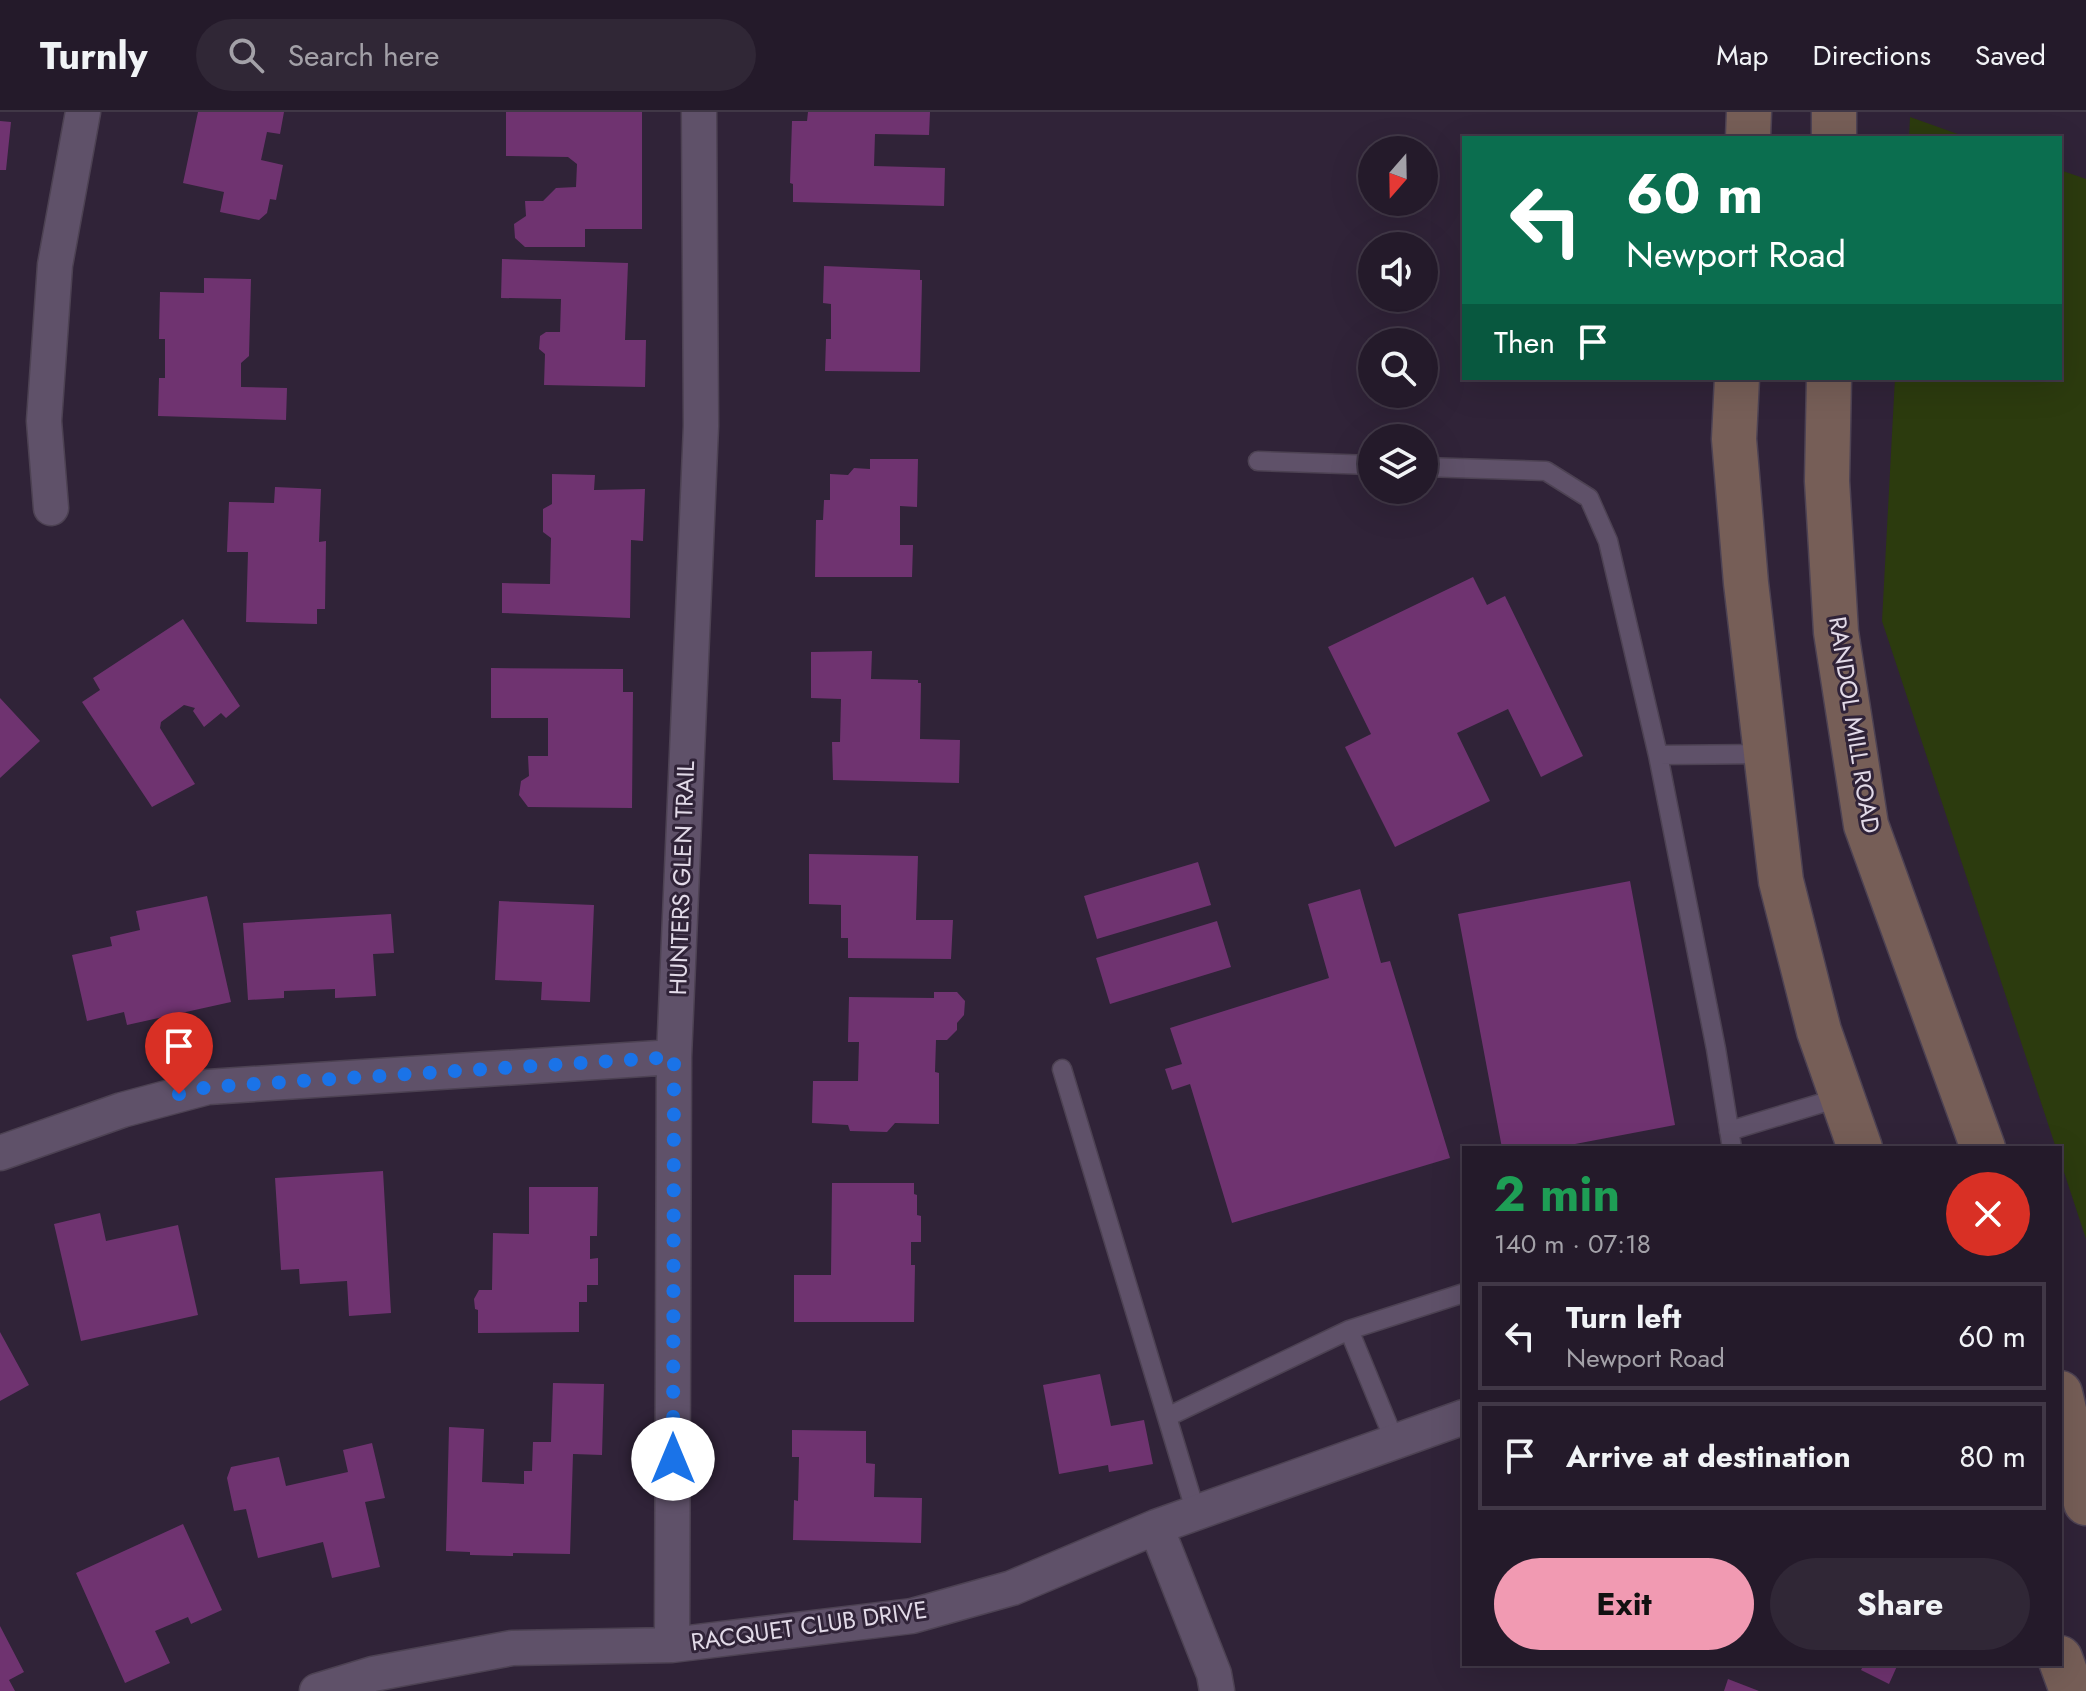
<!DOCTYPE html>
<html lang="en">
<head>
<meta charset="utf-8">
<style>
  :root { --surface:#241a2a; --page:#302736; --text:#f1f3f6; --muted:#a3a1a8; --line:#413847; --accent:#f19ab2 }
  body { margin:0; font-family:Jost,sans-serif; background:var(--page); color:var(--text); height:100vh; display:flex; flex-direction:column; font-size:30px; white-space:nowrap }
  * { box-sizing:border-box; margin:0 }
  p { font-size:26px; color:var(--muted) }
  .icon { flex:none; width:44px; height:44px; fill:none; stroke:currentColor; stroke-width:2; stroke-linecap:round; stroke-linejoin:round }
  .map { position:relative; flex:1; overflow:hidden }
  .details { position:absolute; left:1462px; top:1034px; width:600px; height:520px; display:flex; flex-direction:column; background:var(--surface); border-radius:0px; box-shadow:0 8px 32px #0002,0 0 0 2px var(--line) }
  .details>* { flex:none }
  .guide { position:absolute; left:1462px; top:24px; width:600px; height:244px; border-radius:0px; box-shadow:0 8px 32px #0002,0 0 0 2px var(--line); background:#0b6e4f; color:#fff; overflow:hidden }
  .needle { width:52px; rotate:200deg }
  .buttons { position:absolute; left:1358px; top:24px; display:grid; gap:16px }
  .buttons a { display:grid; place-items:center; width:80px; height:80px; border-radius:50%; background:var(--surface); box-shadow:0 8px 32px #0002,0 0 0 2px var(--line); font-size:40px }
  .pin { position:absolute; display:grid; place-items:center; width:68px; height:68px; color:#fff; margin:-82px -34px; border-radius:50% 50% 50% 0; rotate:-45deg; box-shadow:0 0 8px #0007 }
  .pin .icon { rotate:45deg }
  .me { position:absolute; width:88px; margin:-44px; rotate:0deg; stroke-linejoin:round; filter:drop-shadow(0 0 6px #0008) }
  .turn { display:flex; align-items:center; gap:28px; height:168px; padding:0 32px; font-size:36px }
  .turn .icon { width:104px; height:104px; stroke-width:2.5 }
  .turn b { display:block; font-size:56px; line-height:68px }
  .then { display:flex; align-items:center; height:76px; padding:0 32px; background:#0003; gap:16px; font-size:30px }
  .round { display:grid; place-items:center; flex:none; width:84px; height:84px; border-radius:42px; background:var(--page) }
  .summary { display:flex; align-items:center; justify-content:space-between; height:136px; padding:0 32px }
  h1 { font-size:48px; font-weight:700; line-height:60px; color:#1e9e55 }
  .action { display:flex; gap:16px; margin-top:auto; padding:16px 32px }
  .action a { flex:1; height:92px; border-radius:48px; background:var(--accent); color:#111; font-size:32px; font-weight:700; line-height:92px; text-align:center }
  .action a+a { background:var(--page); color:var(--text) }
  ul { padding:0; list-style:none }
  li { display:flex; align-items:center; gap:24px; height:108px; margin:0 16px 12px; padding:0 16px; border:4px solid var(--line); border-radius:0px }
  li div { flex:1 }
  li b { display:block; font-size:30px }
  li em { font-style:normal }
  header { display:flex; align-items:center; gap:48px; box-sizing:border-box; height:112px; padding:0 40px; background:var(--surface); border-bottom:2px solid var(--line) }
  header strong { font-size:38px }
  nav { display:flex; gap:44px; margin-inline-start:auto; font-size:28px }
  .search { width:560px; height:72px; background:var(--page); display:flex; align-items:center; gap:20px; box-sizing:border-box; padding:0 28px; border-radius:44px; color:var(--muted); font-size:30px }
  .map>svg:first-child { display:block }
  .green { fill:#2c3b0e }
  .building { fill:#6f3370 }
  .lines { fill:none; stroke-linecap:round; stroke-linejoin:round }
  .lane-casing { stroke:#4d4253; stroke-width:21 }
  .street-casing { stroke:#4d4253; stroke-width:37 }
  .secondary-casing { stroke:#4d4253; stroke-width:47 }
  .lane { stroke:#5f5169; stroke-width:18 }
  .street { stroke:#5f5169; stroke-width:34 }
  .secondary { stroke:#765e57; stroke-width:44 }
  .route { stroke:#1a73e8; stroke-width:14; stroke-dasharray:0 25.2 }
  .labels { text-anchor:middle; stroke-width:6; stroke-linejoin:round; paint-order:stroke }
  .street-label { font-size:24px; fill:#e2dae8; stroke:#302338 }
</style>
</head>
<body>
<header>
<strong>Turnly</strong>
<div class="search"><svg class="icon" aria-label="search" viewBox="0 0 24 24"><circle cx="10" cy="10" r="6"/><path d="M15 15l6 6"/></svg>Search here</div>
<nav><a>Map</a><a>Directions</a><a>Saved</a></nav>
</header>
<div class="map">
<svg width="2086" height="1579" viewBox="0 0 2086 1579">
  <rect width="100%" height="100%" fill="#302338"/>
  <!-- green -->
  <path class="green" d="M 1910,5 L 1969,26 L 1909,26 Z
    M 2060,58 L 2086,67 L 2086,1127 L 2060,1048 L 2060,1036 L 2056,1036 L 1882,509 L 1895,266 L 2060,266 Z"/>
  <!-- building -->
  <path class="building" d="M 198,0 L 284,0 L 280,22 L 267,20 L 261,48 L 283,53 L 276,88 L 270,87 L 267,101 L 259,108 L 220,100 L 224,80 L 183,71 Z
    M 506,0 L 642,0 L 642,117 L 585,117 L 585,135 L 525,135 L 515,126 L 514,112 L 526,104 L 525,89 L 543,89 L 556,76 L 576,75 L 577,52 L 568,45 L 506,44 Z
    M 808,0 L 930,0 L 929,23 L 875,22 L 874,54 L 945,56 L 944,94 L 793,90 L 793,72 L 790,71 L 792,9 L 807,9 Z
    M 0,9 L 11,10 L 6,58 L 0,58 Z
    M 502,147 L 628,151 L 625,228 L 646,228 L 645,275 L 544,273 L 545,242 L 539,237 L 540,224 L 546,220 L 560,220 L 561,187 L 501,186 Z
    M 824,154 L 920,158 L 920,168 L 922,168 L 920,260 L 825,259 L 826,227 L 831,227 L 831,192 L 823,191 Z
    M 204,166 L 251,167 L 249,244 L 241,251 L 241,275 L 287,276 L 286,308 L 158,304 L 159,266 L 165,266 L 165,227 L 159,227 L 160,180 L 204,181 Z
    M 870,347 L 918,347 L 917,395 L 900,394 L 900,433 L 913,433 L 912,465 L 815,465 L 816,408 L 823,408 L 824,388 L 830,388 L 830,362 L 848,363 L 854,356 L 870,357 Z
    M 552,362 L 595,363 L 594,378 L 645,377 L 643,429 L 631,428 L 630,506 L 502,501 L 502,471 L 550,472 L 551,426 L 543,420 L 543,397 L 552,392 Z
    M 275,375 L 321,377 L 319,430 L 326,429 L 325,497 L 317,497 L 317,512 L 246,510 L 248,440 L 227,440 L 229,390 L 274,391 Z
    M 1473,465 L 1487,493 L 1505,484 L 1583,644 L 1541,665 L 1508,597 L 1457,621 L 1490,689 L 1395,735 L 1345,635 L 1371,622 L 1328,535 Z
    M 183,507 L 240,594 L 226,606 L 221,601 L 204,615 L 193,599 L 195,596 L 184,593 L 161,610 L 160,616 L 195,672 L 152,695 L 82,590 L 100,578 L 93,566 Z
    M 872,539 L 871,567 L 918,568 L 918,571 L 921,571 L 920,627 L 960,628 L 959,671 L 833,668 L 832,630 L 840,630 L 841,587 L 811,586 L 811,540 Z
    M 491,556 L 623,557 L 623,580 L 633,580 L 632,696 L 528,695 L 519,683 L 521,669 L 529,664 L 528,644 L 548,644 L 548,606 L 491,606 Z
    M 0,586 L 40,629 L 0,666 Z
    M 809,742 L 918,744 L 916,808 L 953,808 L 951,847 L 848,846 L 848,826 L 841,826 L 841,793 L 809,792 Z
    M 1198,750 L 1211,793 L 1097,827 L 1084,784 Z
    M 1630,769 L 1675,1013 L 1554,1036 L 1502,1036 L 1458,802 Z
    M 1360,777 L 1381,851 L 1390,849 L 1450,1046 L 1232,1111 L 1190,972 L 1172,978 L 1165,957 L 1182,952 L 1170,916 L 1329,866 L 1308,792 Z
    M 207,784 L 231,890 L 127,913 L 124,900 L 87,909 L 72,843 L 112,834 L 110,825 L 140,818 L 136,799 Z
    M 499,789 L 594,793 L 590,890 L 541,888 L 542,870 L 495,868 Z
    M 391,802 L 394,841 L 373,842 L 376,884 L 335,886 L 335,877 L 284,879 L 284,886 L 248,888 L 243,811 Z
    M 1217,809 L 1231,855 L 1110,892 L 1096,846 Z
    M 934,880 L 957,880 L 965,889 L 964,903 L 957,911 L 957,918 L 947,928 L 936,928 L 935,960 L 939,961 L 939,1012 L 895,1011 L 887,1020 L 850,1019 L 848,1013 L 812,1011 L 813,969 L 858,969 L 859,930 L 848,930 L 849,885 L 934,886 Z
    M 383,1059 L 391,1201 L 349,1204 L 347,1169 L 300,1172 L 299,1157 L 281,1158 L 275,1066 Z
    M 832,1071 L 914,1071 L 914,1082 L 917,1083 L 917,1103 L 921,1104 L 921,1130 L 911,1130 L 911,1153 L 915,1153 L 914,1210 L 794,1210 L 794,1163 L 831,1163 Z
    M 529,1075 L 598,1075 L 597,1124 L 590,1124 L 590,1147 L 598,1146 L 598,1173 L 587,1173 L 587,1190 L 579,1190 L 579,1220 L 478,1221 L 478,1198 L 475,1197 L 474,1187 L 479,1178 L 492,1178 L 493,1121 L 529,1122 Z
    M 100,1101 L 106,1129 L 178,1113 L 198,1203 L 81,1229 L 54,1112 Z
    M 0,1220 L 29,1273 L 0,1289 Z
    M 1100,1262 L 1111,1314 L 1144,1308 L 1153,1352 L 1109,1360 L 1108,1353 L 1059,1362 L 1043,1273 Z
    M 553,1271 L 604,1272 L 602,1343 L 573,1342 L 570,1442 L 513,1441 L 513,1444 L 470,1443 L 470,1440 L 446,1439 L 449,1315 L 484,1317 L 482,1370 L 524,1372 L 524,1359 L 532,1359 L 533,1330 L 551,1330 Z
    M 792,1318 L 866,1319 L 866,1351 L 875,1352 L 874,1385 L 922,1386 L 921,1431 L 793,1428 L 794,1388 L 798,1389 L 799,1345 L 792,1345 Z
    M 372,1331 L 385,1386 L 365,1390 L 380,1455 L 332,1466 L 323,1430 L 258,1446 L 246,1397 L 234,1399 L 227,1366 L 231,1355 L 279,1345 L 286,1374 L 348,1360 L 343,1338 Z
    M 183,1412 L 222,1498 L 191,1512 L 188,1505 L 155,1519 L 170,1551 L 125,1571 L 76,1461 Z
    M 0,1514 L 24,1560 L 9,1568 L 15,1579 L 0,1579 Z
    M 1864,1552 L 1898,1552 L 1889,1572 L 1861,1558 Z
    M 1728,1567 L 1759,1579 L 1724,1579 Z"/>
  <g class="lines">
    <defs>
      <path id="lane" d="M 1258,349 L 1372,353
        M 1424,355 L 1546,359 L 1589,386 L 1608,429 L 1658,643 L 1766,642
        M 1658,643 L 1716,937 L 1732,1036
        M 1062,957 L 1167,1305 L 1349,1218 L 1464,1181
        M 1729,1019 L 1842,985
        M 1349,1218 L 1395,1330
        M 1167,1305 L 1196,1401"/>
      <path id="street" d="M 51,396 L 44,309 L 55,153 L 83,0
        M 0,1041 L 122,998 L 208,975 L 674,945
        M 1156,1415 L 1214,1562 L 1217,1579
        M 672,1533 L 674,945 L 701,314 L 699,0
        M 317,1579 L 373,1562 L 512,1536 L 672,1533 L 912,1504 L 1012,1476 L 1156,1415 L 1464,1305"/>
      <path id="secondary" d="M 1748,26 L 1749,0
        M 1834,26 L 1834,0
        M 1737,266 L 1734,327 L 1746,471 L 1781,769 L 1819,919 L 1860,1036
        M 1829,266 L 1827,369 L 1836,520 L 1866,713 L 1983,1036
        M 2060,1281 L 2086,1391
        M 2060,1546 L 2072,1579"/>
    </defs>
    <!-- lane casing -->
    <use href="#lane" class="lane-casing"/>
    <!-- street casing -->
    <use href="#street" class="street-casing"/>
    <!-- secondary casing -->
    <use href="#secondary" class="secondary-casing"/>
    <!-- lane -->
    <use href="#lane" class="lane"/>
    <!-- street -->
    <use href="#street" class="street"/>
    <!-- secondary -->
    <use href="#secondary" class="secondary"/>
  </g>
  <g class="lines">
    <!-- route -->
    <path class="route" d="M 179,982 L 208,975 L 674,945 L 673,1347"/>
  </g>
  <g class="labels">
    <!-- street labels -->
    <g class="street-label">
      <text transform="translate(1854 613) rotate(81)" y="8">RANDOL MILL ROAD</text>
      <text transform="translate(682 766) rotate(-88)" y="8">HUNTERS GLEN TRAIL</text>
      <text transform="translate(809 1514) rotate(-8)" y="8">RACQUET CLUB DRIVE</text>
    </g>
  </g>
</svg>
<div class="buttons">
<a><svg class="needle" viewBox="-14 -14 28 28"><path d="M0-13l5 13h-10z" fill="#e53935"/><path d="M0 13l5-13h-10z" fill="#a3a1a8"/></svg></a>
<a><svg class="icon" aria-label="sound" viewBox="0 0 24 24"><path d="M4 9h4l5-4v14l-5-4H4zM17 9q2 3 0 6"/></svg></a>
<a><svg class="icon" aria-label="search" viewBox="0 0 24 24"><circle cx="10" cy="10" r="6"/><path d="M15 15l6 6"/></svg></a>
<a><svg class="icon" aria-label="layers" viewBox="0 0 24 24"><path d="M12 4l9 5-9 5-9-5zM3 14l9 5 9-5"/></svg></a>
</div>
<div class="pin" style="left:179px;top:982px;background:#d93025"><svg class="icon" aria-label="arrive" viewBox="0 0 24 24"><path d="M6 21V4h12l-3 4 3 4H6"/></svg></div>
<svg class="me" style="left:673px;top:1347px" viewBox="-20 -20 40 40"><circle r="19" fill="#fff"/><path d="M0-13L10 11 0 6-10 11z" fill="#1a73e8"/></svg>
<div class="guide">
<div class="turn"><svg class="icon" aria-label="left" viewBox="0 0 24 24"><path d="M17 20v-9H6M10 6l-5 5 5 5"/></svg><div><b>60 m</b>Newport Road</div></div>
<div class="then">Then<svg class="icon" aria-label="arrive" viewBox="0 0 24 24"><path d="M6 21V4h12l-3 4 3 4H6"/></svg></div>
</div>
<section class="details">
<div class="summary"><div><h1>2 min</h1><p>140 m · 07:18</p></div><a class="round" style="background:#d93025;color:#fff"><svg class="icon" aria-label="close" viewBox="0 0 24 24"><path d="M6 6l12 12M18 6L6 18"/></svg></a></div>
<ul>
<li><svg class="icon" aria-label="left" viewBox="0 0 24 24"><path d="M17 20v-9H6M10 6l-5 5 5 5"/></svg><div><b>Turn left</b><p>Newport Road</p></div><em>60 m</em></li>
<li><svg class="icon" aria-label="arrive" viewBox="0 0 24 24"><path d="M6 21V4h12l-3 4 3 4H6"/></svg><div><b>Arrive at destination</b></div><em>80 m</em></li>
</ul>
<div class="action"><a>Exit</a><a>Share</a></div>
</section>
</div>
</body>
</html>
